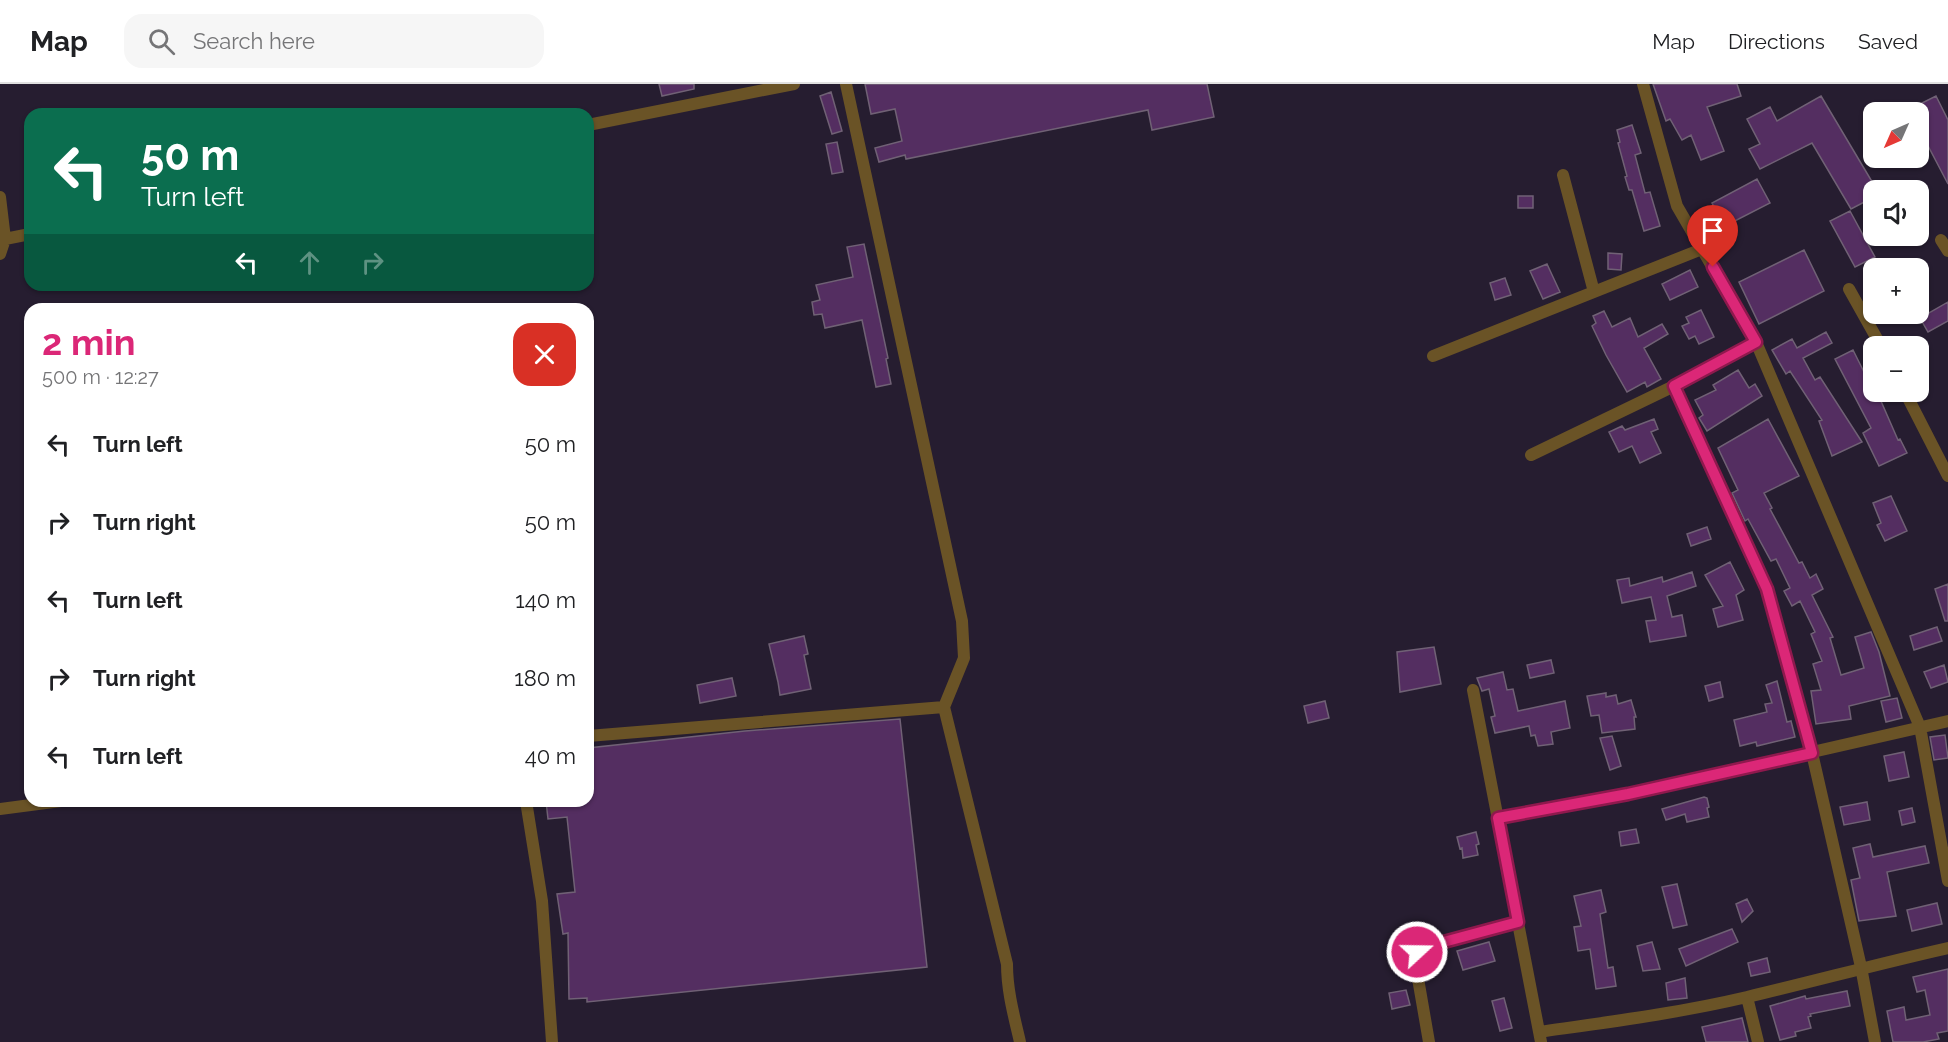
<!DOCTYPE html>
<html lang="en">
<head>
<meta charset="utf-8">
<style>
  :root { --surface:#fff; --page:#f6f6f6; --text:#202124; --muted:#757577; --line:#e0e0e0; --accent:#db2777 }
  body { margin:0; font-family:Raleway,sans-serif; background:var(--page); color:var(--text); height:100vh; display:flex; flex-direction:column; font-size:22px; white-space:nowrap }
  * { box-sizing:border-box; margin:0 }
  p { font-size:20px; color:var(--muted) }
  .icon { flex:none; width:33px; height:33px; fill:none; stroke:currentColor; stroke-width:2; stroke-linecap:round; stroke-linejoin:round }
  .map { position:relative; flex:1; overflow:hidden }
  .details { position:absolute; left:24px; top:219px; width:570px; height:504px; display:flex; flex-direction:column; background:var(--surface); border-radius:18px; box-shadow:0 2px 4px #0004 }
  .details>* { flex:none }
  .banner { position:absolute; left:24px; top:24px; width:570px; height:183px; border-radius:18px; box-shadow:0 2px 4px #0004; background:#0b6e4f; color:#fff; overflow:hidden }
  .needle { width:39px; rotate:225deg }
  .fabs { position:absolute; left:1863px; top:18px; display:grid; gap:12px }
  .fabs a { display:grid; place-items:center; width:66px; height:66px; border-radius:12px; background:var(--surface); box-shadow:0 2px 4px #0004; font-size:30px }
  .pin { position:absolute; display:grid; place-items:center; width:51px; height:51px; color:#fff; margin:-62px -26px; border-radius:50% 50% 50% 0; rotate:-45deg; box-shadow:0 0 6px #0007 }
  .pin .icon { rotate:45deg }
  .me { position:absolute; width:66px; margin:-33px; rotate:69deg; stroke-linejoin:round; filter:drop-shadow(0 0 4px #0008) }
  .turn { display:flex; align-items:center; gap:21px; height:126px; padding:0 18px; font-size:27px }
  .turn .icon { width:78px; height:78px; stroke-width:2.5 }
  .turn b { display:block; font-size:42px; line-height:51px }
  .lanes { display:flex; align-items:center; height:57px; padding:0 18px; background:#0003; justify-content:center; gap:30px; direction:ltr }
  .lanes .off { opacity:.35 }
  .round { display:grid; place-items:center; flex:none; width:63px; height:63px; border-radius:18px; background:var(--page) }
  .headline { display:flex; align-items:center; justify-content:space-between; height:102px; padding:0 18px }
  h1 { font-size:36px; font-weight:700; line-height:45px; color:var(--accent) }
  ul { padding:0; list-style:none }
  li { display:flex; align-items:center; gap:18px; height:78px; padding:0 18px }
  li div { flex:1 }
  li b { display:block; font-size:22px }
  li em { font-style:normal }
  header { display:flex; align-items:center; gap:36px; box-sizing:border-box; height:84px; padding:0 30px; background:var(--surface); border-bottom:2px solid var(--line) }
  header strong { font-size:28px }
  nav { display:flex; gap:33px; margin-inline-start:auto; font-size:21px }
  .search { width:420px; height:54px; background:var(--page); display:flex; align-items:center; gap:15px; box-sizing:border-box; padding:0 21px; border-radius:18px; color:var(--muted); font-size:22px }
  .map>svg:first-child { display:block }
  .building { fill:#542e61; stroke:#706175; stroke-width:1.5 }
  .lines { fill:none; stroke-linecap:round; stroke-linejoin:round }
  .minor { stroke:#6a5326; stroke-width:12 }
  .route-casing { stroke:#8e194d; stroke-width:15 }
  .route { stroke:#db2777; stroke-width:10 }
</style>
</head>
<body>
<header>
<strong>Map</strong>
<div class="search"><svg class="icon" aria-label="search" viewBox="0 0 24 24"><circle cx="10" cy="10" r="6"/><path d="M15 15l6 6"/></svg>Search here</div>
<nav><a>Map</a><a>Directions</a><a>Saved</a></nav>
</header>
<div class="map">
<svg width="1948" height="958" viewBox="0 0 1948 958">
  <rect width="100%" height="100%" fill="#261d30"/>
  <!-- building -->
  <path class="building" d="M 659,0 L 694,0 L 694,5 L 662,12 Z
    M 865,0 L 1207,0 L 1214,33 L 1152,46 L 1148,26 L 906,75 L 905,71 L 879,78 L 875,64 L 902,57 L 895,25 L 871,30 Z
    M 1653,0 L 1737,0 L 1741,12 L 1707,23 L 1724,67 L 1701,76 L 1691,51 L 1682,56 L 1670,35 L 1666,37 Z
    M 831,8 L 842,47 L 832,50 L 820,12 Z
    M 1821,12 L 1874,101 L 1874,113 L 1851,125 L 1812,59 L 1760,85 L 1749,65 L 1760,60 L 1747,35 L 1770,23 L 1777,37 Z
    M 1936,12 L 1948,36 L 1948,100 L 1927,60 L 1922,62 L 1918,54 L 1918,21 Z
    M 1632,41 L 1641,69 L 1635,71 L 1645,109 L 1650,108 L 1660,142 L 1644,147 L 1632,106 L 1629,106 L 1625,93 L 1627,92 L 1618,59 L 1620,58 L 1617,46 Z
    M 837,58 L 843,88 L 832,90 L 826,60 Z
    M 1757,95 L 1770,119 L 1725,142 L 1712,119 Z
    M 1518,112 L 1533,112 L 1533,124 L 1518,124 Z
    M 1850,127 L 1875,173 L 1855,183 L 1830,137 Z
    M 864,160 L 888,274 L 886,275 L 891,300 L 876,303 L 862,236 L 825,244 L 822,230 L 814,231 L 812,218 L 820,216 L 816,201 L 853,193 L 847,163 Z
    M 1804,166 L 1824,207 L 1759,240 L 1739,198 Z
    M 1608,169 L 1622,170 L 1621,186 L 1608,185 Z
    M 1547,180 L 1560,208 L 1543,215 L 1530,187 Z
    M 1690,186 L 1698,203 L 1670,216 L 1662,200 Z
    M 1505,194 L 1511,211 L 1495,216 L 1490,199 Z
    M 1948,218 L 1948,237 L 1928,248 L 1920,234 Z
    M 1701,226 L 1714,253 L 1699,260 L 1695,252 L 1689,255 L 1682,242 L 1689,239 L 1686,233 Z
    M 1604,227 L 1612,243 L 1630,234 L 1638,253 L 1662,240 L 1668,250 L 1644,264 L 1661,295 L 1647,303 L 1645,298 L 1627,308 L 1606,271 L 1592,242 L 1596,239 L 1593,232 Z
    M 1826,248 L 1832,259 L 1803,274 L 1815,296 L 1820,293 L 1862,358 L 1832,372 L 1819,337 L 1822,336 L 1790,287 L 1786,290 L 1772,266 L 1792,255 L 1797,264 Z
    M 1853,266 L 1874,308 L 1877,308 L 1898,356 L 1900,355 L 1907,369 L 1879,382 L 1863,349 L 1871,344 L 1835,275 Z
    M 1738,286 L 1749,304 L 1755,300 L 1762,312 L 1707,347 L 1699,334 L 1703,331 L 1695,316 L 1716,306 L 1713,301 Z
    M 1654,335 L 1658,345 L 1651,348 L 1661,369 L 1640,379 L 1632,362 L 1619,368 L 1609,348 L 1622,342 L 1625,346 Z
    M 1768,335 L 1799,392 L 1764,409 L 1772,424 L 1770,425 L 1799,479 L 1802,478 L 1810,494 L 1816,490 L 1823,505 L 1812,511 L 1833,553 L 1830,554 L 1841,591 L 1864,584 L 1855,553 L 1871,548 L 1879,568 L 1890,612 L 1849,622 L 1851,635 L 1816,640 L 1811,607 L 1821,606 L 1813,580 L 1822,577 L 1811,550 L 1815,548 L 1800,517 L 1792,522 L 1784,507 L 1790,504 L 1776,475 L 1771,477 L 1748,435 L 1745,437 L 1732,409 L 1738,406 L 1718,364 Z
    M 1891,412 L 1907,447 L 1885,457 L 1877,441 L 1881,439 L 1873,419 Z
    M 1707,443 L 1711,455 L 1691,462 L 1687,450 Z
    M 1730,478 L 1744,506 L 1736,511 L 1743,536 L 1718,543 L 1713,525 L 1723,522 L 1705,491 Z
    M 1692,488 L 1696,502 L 1667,512 L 1672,533 L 1682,531 L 1686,552 L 1650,558 L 1646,537 L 1656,536 L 1651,513 L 1622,519 L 1617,496 L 1629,494 L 1630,502 L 1662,493 L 1663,498 Z
    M 1948,500 L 1948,537 L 1945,537 L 1935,505 Z
    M 1937,543 L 1942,557 L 1914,566 L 1910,552 Z
    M 804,552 L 808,570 L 804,571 L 811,605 L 780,611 L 778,598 L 769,560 Z
    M 1434,563 L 1441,600 L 1400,608 L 1397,568 Z
    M 1551,576 L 1554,589 L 1530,594 L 1527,581 Z
    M 1944,581 L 1948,598 L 1931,604 L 1924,588 Z
    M 1503,588 L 1507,606 L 1513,605 L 1518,627 L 1565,617 L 1570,644 L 1551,648 L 1553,660 L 1538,662 L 1535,651 L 1531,652 L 1529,642 L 1495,649 L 1491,633 L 1495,632 L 1489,605 L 1482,607 L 1477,594 Z
    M 732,594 L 736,612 L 700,619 L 697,601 Z
    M 1777,597 L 1787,638 L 1791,637 L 1795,653 L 1757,662 L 1756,658 L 1740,662 L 1734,636 L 1767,628 L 1765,620 L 1772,619 L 1766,601 Z
    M 1720,598 L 1723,613 L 1709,617 L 1705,602 Z
    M 1606,609 L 1606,613 L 1616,611 L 1618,620 L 1631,616 L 1636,633 L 1634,633 L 1635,645 L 1602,649 L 1599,631 L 1591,632 L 1587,612 Z
    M 1897,614 L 1902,634 L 1886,638 L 1881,617 Z
    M 1325,617 L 1329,634 L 1308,639 L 1304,622 Z
    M 900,635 L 927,883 L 587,918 L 587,914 L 569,915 L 568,849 L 563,850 L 557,810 L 575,808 L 567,733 L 548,735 L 546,717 L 588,717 L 588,664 L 745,647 Z
    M 1945,651 L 1948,674 L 1934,676 L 1930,653 Z
    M 1612,652 L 1621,682 L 1610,686 L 1600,654 Z
    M 1904,668 L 1909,693 L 1889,697 L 1884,672 Z
    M 1704,713 L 1707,714 L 1709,723 L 1707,724 L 1709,733 L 1687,738 L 1685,730 L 1666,736 L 1662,725 Z
    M 1867,718 L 1870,736 L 1844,741 L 1840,723 Z
    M 1912,724 L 1915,738 L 1902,741 L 1899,727 Z
    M 1636,745 L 1639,759 L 1621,762 L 1619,748 Z
    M 1476,748 L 1479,760 L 1476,761 L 1478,771 L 1463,774 L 1462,764 L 1460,765 L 1457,753 Z
    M 1870,760 L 1873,773 L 1925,762 L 1929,779 L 1887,788 L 1896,832 L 1859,837 L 1851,796 L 1860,794 L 1853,764 Z
    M 1677,800 L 1687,841 L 1673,844 L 1662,803 Z
    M 1601,806 L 1606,828 L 1600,830 L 1608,884 L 1613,883 L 1616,902 L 1596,905 L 1590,865 L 1578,867 L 1574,843 L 1581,842 L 1574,812 Z
    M 1747,815 L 1753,827 L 1742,838 L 1736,820 Z
    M 1937,819 L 1942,840 L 1912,847 L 1907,826 Z
    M 1732,845 L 1738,858 L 1686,882 L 1679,865 Z
    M 1489,858 L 1495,877 L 1463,886 L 1457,867 Z
    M 1652,858 L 1660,885 L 1643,887 L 1637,862 Z
    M 1767,874 L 1770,888 L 1751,892 L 1748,879 Z
    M 1948,885 L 1948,947 L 1937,949 L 1939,955 L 1923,958 L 1893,958 L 1887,927 L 1904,923 L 1906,936 L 1930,931 L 1925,906 L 1917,908 L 1913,893 Z
    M 1685,894 L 1687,914 L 1668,916 L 1666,899 Z
    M 1406,906 L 1410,921 L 1392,925 L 1389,909 Z
    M 1847,907 L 1850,922 L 1810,930 L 1811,932 L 1808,933 L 1811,944 L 1795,948 L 1796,952 L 1780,956 L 1770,922 L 1805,912 L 1806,915 Z
    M 1504,914 L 1512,944 L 1500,947 L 1492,917 Z
    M 1742,934 L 1748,958 L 1706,958 L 1702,943 Z"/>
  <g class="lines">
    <!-- minor -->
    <path class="minor" d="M 846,0 L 962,537 L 964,574 L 944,623 L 1007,880 C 1007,907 1014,932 1020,958
      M 1643,0 L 1677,122 L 1756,258 L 1920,643 L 1948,797
      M 588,41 L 794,0
      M 1563,91 L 1594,208
      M 0,113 L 5,155 L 0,170
      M 5,155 L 30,150
      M 1941,156 L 1948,167
      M 1849,205 L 1881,262
      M 1756,258 L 1674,302 L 1767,505 L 1812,669 L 1861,883 L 1875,958
      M 1433,272 L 1702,165
      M 1905,308 L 1948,392
      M 1531,371 L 1674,302
      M 1473,606 L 1541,958
      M 588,652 L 944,623
      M 526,717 L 542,817 L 552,958
      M 0,725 L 61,717
      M 1498,734 L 1628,710 L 1948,637
      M 1747,913 L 1758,958
      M 1539,948 C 1609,938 1679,929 1747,913 C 1815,897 1881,879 1948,864
      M 1429,958 L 1416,883 L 1417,868 L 1425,863 L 1518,838"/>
  </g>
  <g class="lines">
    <defs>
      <path id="route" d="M 1417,868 L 1425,863 L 1518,838 L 1498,734 L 1628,710 L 1812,669 L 1767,505 L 1674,302 L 1756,258 L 1713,183"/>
    </defs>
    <!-- route casing -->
    <use href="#route" class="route-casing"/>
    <!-- route -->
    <use href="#route" class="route"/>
  </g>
</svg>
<div class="fabs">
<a><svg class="needle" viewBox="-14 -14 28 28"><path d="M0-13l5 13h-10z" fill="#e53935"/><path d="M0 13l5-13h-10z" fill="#757577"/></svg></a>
<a><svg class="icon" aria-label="sound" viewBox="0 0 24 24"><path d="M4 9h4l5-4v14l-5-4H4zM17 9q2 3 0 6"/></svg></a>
<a>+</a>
<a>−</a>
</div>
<div class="pin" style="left:1713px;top:183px;background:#d93025"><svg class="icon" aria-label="arrive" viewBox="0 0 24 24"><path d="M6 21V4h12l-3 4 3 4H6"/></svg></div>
<svg class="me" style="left:1417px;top:868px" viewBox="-20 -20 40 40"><circle r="17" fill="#db2777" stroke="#fff" stroke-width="3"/><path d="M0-11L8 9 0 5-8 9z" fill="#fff"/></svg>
<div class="banner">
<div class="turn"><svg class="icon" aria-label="left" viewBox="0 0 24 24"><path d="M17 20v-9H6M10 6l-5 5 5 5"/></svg><div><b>50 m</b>Turn left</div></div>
<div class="lanes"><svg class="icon" aria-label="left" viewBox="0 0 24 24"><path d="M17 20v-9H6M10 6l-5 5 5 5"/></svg><svg class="icon off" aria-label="ahead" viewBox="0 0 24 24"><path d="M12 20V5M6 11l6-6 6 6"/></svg><svg class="icon off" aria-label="right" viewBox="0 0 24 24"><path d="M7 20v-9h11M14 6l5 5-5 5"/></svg></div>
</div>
<section class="details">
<div class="headline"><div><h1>2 min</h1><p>500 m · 12:27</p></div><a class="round" style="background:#d93025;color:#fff"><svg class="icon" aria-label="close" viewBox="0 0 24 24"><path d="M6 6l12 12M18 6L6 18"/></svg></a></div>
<ul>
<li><svg class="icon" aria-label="left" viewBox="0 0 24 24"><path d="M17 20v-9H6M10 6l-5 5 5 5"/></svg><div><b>Turn left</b></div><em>50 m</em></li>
<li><svg class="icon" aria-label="right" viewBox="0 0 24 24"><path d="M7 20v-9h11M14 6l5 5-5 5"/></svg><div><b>Turn right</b></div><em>50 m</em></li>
<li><svg class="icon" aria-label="left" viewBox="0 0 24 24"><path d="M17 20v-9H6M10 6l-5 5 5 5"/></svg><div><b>Turn left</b></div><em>140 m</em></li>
<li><svg class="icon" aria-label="right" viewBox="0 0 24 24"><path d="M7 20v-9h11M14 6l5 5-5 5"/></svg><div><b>Turn right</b></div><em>180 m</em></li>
<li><svg class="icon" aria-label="left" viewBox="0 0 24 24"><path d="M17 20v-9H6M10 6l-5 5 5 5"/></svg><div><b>Turn left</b></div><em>40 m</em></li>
</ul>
</section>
</div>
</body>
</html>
